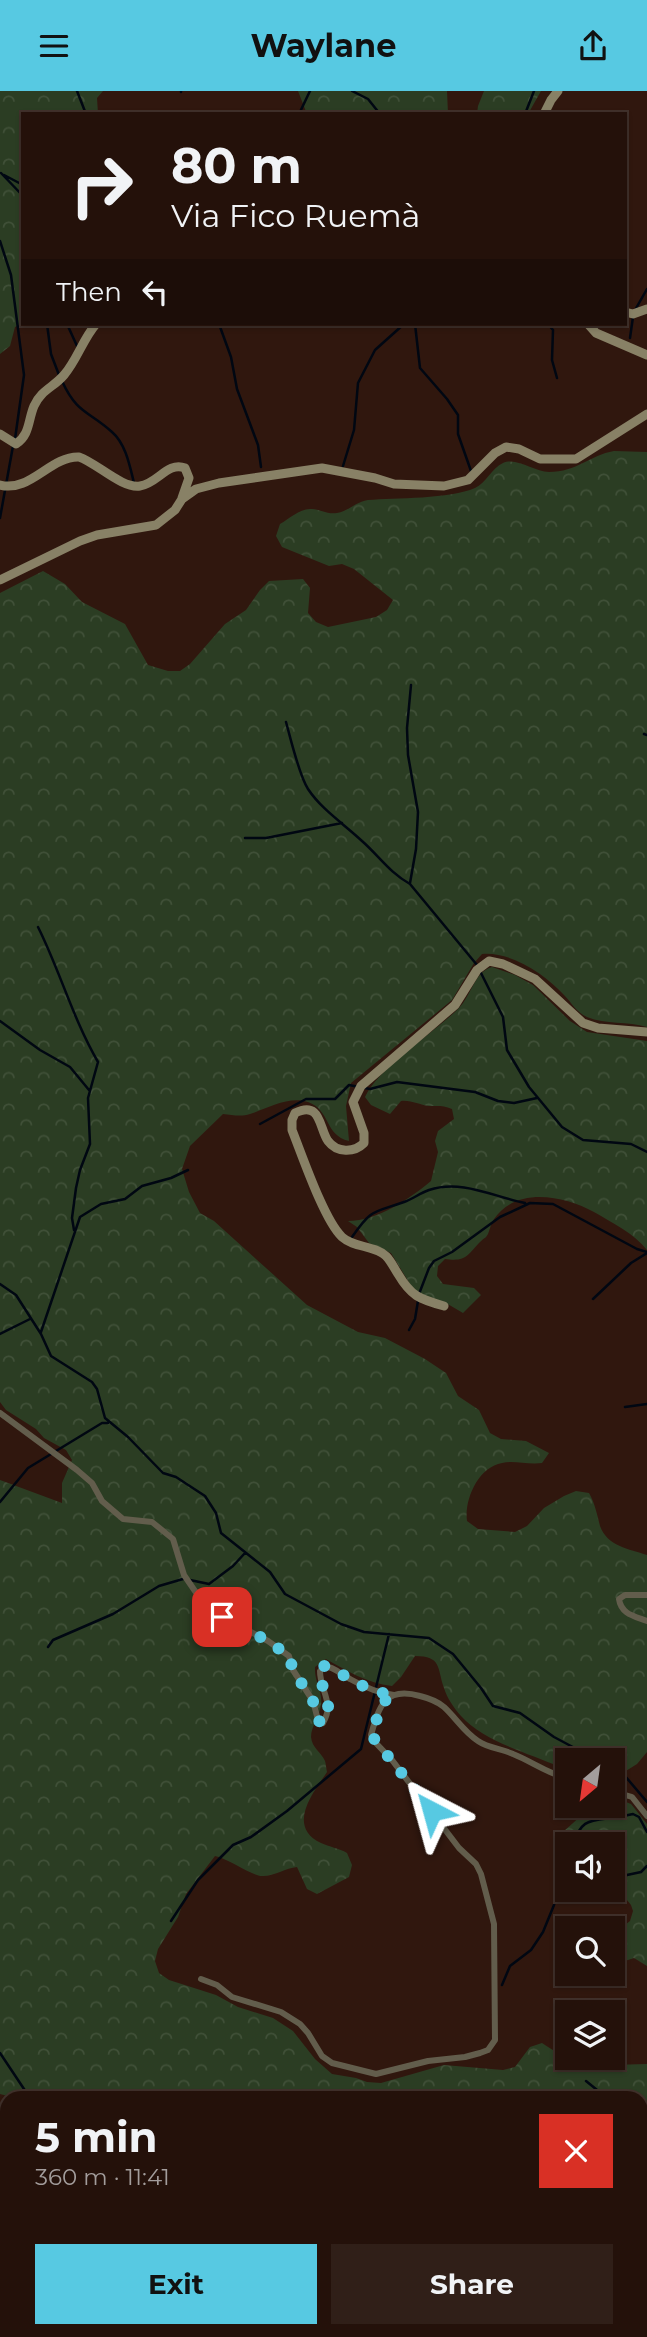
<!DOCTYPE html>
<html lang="en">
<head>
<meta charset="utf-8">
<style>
  :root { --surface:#24110a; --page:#301f18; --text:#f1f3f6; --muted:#a39d9c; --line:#41312b; --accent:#57c9e2 }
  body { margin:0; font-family:Montserrat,sans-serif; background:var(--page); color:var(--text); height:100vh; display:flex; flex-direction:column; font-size:26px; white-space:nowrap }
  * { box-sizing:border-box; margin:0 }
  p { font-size:23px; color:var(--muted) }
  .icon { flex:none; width:38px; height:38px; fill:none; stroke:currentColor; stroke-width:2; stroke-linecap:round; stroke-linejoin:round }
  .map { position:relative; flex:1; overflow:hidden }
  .panel { position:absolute; left:0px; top:2000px; width:648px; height:247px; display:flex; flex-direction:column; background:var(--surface); border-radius:21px 21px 0 0; box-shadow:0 2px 5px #0004,0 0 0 2px var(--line) }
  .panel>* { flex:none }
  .hud { position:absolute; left:21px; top:21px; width:606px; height:214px; border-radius:0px; box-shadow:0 2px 5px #0004,0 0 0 2px var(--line); background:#24110a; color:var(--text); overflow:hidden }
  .needle { width:46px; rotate:209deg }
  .controls { position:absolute; left:555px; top:1657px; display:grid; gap:14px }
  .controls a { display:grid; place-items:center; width:70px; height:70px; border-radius:0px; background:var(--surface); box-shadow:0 2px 5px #0004,0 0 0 2px var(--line); font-size:35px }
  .pin { position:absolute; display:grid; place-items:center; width:60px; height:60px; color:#fff; margin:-30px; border-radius:14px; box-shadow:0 4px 10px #0006 }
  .me { position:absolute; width:77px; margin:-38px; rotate:321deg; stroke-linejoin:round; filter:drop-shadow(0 0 5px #0008) }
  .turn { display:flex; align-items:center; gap:24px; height:147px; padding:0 35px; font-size:32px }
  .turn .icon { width:91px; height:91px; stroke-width:2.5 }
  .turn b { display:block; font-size:49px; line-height:60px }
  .then { display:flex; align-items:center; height:66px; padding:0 35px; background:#0003; gap:14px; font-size:26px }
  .round { display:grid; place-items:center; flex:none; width:74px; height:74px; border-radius:0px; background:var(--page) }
  .head { display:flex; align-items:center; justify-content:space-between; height:119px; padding:0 35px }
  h1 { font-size:42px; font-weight:700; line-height:52px }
  .action { display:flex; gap:14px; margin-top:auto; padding:14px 35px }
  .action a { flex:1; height:80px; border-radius:0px; background:var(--accent); color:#111; font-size:28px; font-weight:700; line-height:80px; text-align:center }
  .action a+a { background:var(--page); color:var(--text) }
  header { display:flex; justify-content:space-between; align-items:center; height:91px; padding:0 35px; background:var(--accent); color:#111; font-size:32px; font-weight:700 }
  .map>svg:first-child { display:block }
  .forest { fill:url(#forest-crowns) }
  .water { fill:#000712 }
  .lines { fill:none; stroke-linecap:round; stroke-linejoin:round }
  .stream { stroke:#000712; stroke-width:2.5 }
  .street { stroke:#625d4c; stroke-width:6 }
  .secondary { stroke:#888166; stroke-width:9 }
  .route { stroke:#57c9e2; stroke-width:12; stroke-dasharray:0 21.6 }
</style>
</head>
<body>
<header><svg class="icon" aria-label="menu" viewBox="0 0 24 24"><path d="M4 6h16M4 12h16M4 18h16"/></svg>Waylane<svg class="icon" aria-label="share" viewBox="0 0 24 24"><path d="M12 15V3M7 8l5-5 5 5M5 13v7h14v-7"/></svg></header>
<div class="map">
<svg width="647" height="2246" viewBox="0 0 647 2246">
  <defs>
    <pattern id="forest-crowns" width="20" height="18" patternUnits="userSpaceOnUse" patternTransform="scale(1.75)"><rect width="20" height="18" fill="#2b3d23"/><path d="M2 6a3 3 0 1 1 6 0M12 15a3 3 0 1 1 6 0" fill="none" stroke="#405038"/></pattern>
  </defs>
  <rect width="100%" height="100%" fill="#30170e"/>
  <!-- forest -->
  <path class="forest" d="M 0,0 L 103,0 L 97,7 L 98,23 L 23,23 L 23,232 L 15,236 L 10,255 L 0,263 Z
    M 298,0 L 447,0 L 448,23 L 307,23 Z
    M 484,0 L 541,0 L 528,23 L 477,23 L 478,15 Z
    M 614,360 L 647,361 L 647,936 C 628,930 606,934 587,926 C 576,921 572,912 564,904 C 545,883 510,860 482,863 L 474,872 L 452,909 L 351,992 L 346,1015 L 349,1050 C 324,1044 331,1019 308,1011 C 288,1005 269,1017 250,1023 C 241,1026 233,1024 223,1023 L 190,1055 L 182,1078 L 189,1101 L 200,1122 L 214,1130 L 307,1214 L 358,1241 L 385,1247 L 425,1268 L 446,1282 L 458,1305 L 479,1319 L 490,1342 L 501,1348 L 526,1350 L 549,1362 L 542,1372 C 528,1374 514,1369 502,1372 C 478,1376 464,1409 467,1430 L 478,1438 L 515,1441 L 527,1435 L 544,1417 L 564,1405 L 576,1400 L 589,1402 C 595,1413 597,1423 600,1435 C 607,1455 629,1458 647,1464 L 647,1661 L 637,1673 L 613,1688 L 612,1670 L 567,1670 L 567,1678 L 558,1675 C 528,1662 483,1650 461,1625 C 454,1617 447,1607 444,1597 C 437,1577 442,1565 415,1565 L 401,1586 L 392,1595 C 367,1592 347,1580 326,1568 L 315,1576 C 314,1590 323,1601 321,1614 C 320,1625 311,1635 311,1646 C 312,1657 321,1661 325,1670 C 326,1673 326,1677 327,1681 C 313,1702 286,1735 321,1752 C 329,1756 339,1757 347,1762 L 352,1774 L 349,1786 L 317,1803 L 307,1798 L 297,1776 C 286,1777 274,1785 263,1785 C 253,1786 230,1768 215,1765 L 186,1803 L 178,1826 L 158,1858 L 155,1870 L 159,1882 L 169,1889 L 216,1904 L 238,1916 L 273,1927 L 293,1940 L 315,1968 L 332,1983 L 356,1987 L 367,1991 L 381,1992 L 444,1974 L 503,1979 L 515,1976 L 530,1956 L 542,1952 C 579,1978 604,1974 647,1973 L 647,2132 L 641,2135 L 640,2007 L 15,2007 L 0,2003 L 0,1389 L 62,1412 L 62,1392 L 72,1369 L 66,1359 L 44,1347 L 36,1338 L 6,1319 L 0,1311 L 0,502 L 43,480 L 65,493 L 82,511 L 125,533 L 148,574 L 168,580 L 180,580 L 190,573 L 225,533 L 246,519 L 260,499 L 269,490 L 303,488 L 310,497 L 308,522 L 316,531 L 328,536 L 376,526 L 387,519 L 393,509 L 354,478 L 342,473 L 329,475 L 282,456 L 276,445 L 280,433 C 289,428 299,418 310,418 C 319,417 327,424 337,422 C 349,420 355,411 368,409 C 396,407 450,408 475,397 C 486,392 492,377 503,372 C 517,366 534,381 549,381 C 577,381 590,364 614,360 Z
    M 492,876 L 515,884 L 533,894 L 570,930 L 587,941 L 647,950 L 647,1159 C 635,1143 611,1131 594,1121 C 564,1105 517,1095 494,1128 C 491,1132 490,1138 488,1143 C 485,1148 485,1146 480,1151 C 467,1164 467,1171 445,1168 L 438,1175 L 437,1185 L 443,1193 L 474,1197 L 481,1204 L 463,1222 L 446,1212 L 432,1209 L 413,1198 L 391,1162 L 369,1152 L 357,1136 L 348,1130 C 378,1130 409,1108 431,1090 L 438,1061 L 435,1050 L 438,1040 L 454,1028 L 452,1018 C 443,1014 438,1015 429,1015 C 419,1014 412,1009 401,1010 L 390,1023 L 371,1014 L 365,1006 C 379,976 434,942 459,917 C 471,905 475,880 492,876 Z
    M 613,1706 L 631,1713 L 647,1733 L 647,1875 L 634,1867 L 622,1871 L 613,1878 L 613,1852 L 616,1841 L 630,1830 L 633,1820 L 631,1814 L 619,1799 L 612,1754 L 567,1754 L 566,1775 L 561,1779 L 556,1776 C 544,1740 579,1737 586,1715 L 612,1715 Z
    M 582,1883 L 609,1883 C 603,1890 597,1895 587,1892 Z
    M 341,2240 L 399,2240 L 385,2246 L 347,2246 Z"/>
  <!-- water -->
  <path class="water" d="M 647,2149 L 647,2246 L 444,2246 L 465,2240 L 640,2240 L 641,2153 Z"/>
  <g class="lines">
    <!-- stream -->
    <path class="stream" d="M 77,0 L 86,23
      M 352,0 L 368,8 L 380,23
      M 181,1 L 181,0
      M 299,23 L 310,0
      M 525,23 L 534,0
      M 1,82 L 23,105
      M 4,84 L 23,94
      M 0,150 L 11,184 L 24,284 L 15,348
      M 635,219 L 647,198
      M 47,233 L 51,263 L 59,284
      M 67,233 L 77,255
      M 219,233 L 231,266 L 237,298 L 258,354 L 261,376
      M 415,233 L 420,277 L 447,308 L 458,324 L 458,343 L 471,380
      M 548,233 L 553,239 L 552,269 L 557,287
      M 630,247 L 633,226
      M 62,290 C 77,323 89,320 112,341 C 126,353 130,376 134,392
      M 343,375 L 354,339 L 358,292 L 375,259 L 404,233
      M 0,427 L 13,355
      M 286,631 C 291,649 299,684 308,698 C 322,719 344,733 362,750 C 379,765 390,782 410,793 L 477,874 L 503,926 L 507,959 L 529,996 L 562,1036 L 583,1049 L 631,1053 L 647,1061
      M 644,643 L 647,644
      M 245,747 L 266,747 L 342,732
      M 410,792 L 416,758 L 418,721 L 408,664 L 407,637 L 411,594
      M 38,836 C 60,880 73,928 98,971 L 88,1007 L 90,1053 L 80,1079 L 76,1097 L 72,1127 L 74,1139
      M 0,930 L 40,959 L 70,976 L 89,999
      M 260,1033 L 306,1008 L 335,1008 L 349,994 L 370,998 L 397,991 L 475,1001 L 498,1010 L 514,1012 L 537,1007
      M 352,1146 C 372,1117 373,1122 404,1111 C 413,1108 420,1102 429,1099 C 462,1088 494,1106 525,1112
      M 0,1193 L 16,1204 L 41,1243 L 51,1265 L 92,1291 L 97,1298 L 105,1327 L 128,1346 L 163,1382 L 176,1386 L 205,1405 L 216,1422 L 221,1442 L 270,1481 L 285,1503 L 341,1533 L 364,1541 L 429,1547 L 453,1563 L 481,1597 L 493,1615 L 520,1622 L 554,1646 L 599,1670
      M 419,1203 L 429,1177 L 434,1170 L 452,1161 L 500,1126 L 530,1112 L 553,1113 L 637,1158 L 647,1161
      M 593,1208 L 631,1172 L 647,1162
      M 409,1239 L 415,1228 L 418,1210
      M 41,1241 L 80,1126 L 101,1113 L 125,1108 L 142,1095 L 171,1087 L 188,1079
      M 0,1243 L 30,1228
      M 625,1316 L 647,1313
      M 0,1411 L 28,1377 L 102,1332 L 108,1332
      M 190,1489 L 209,1493 L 233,1475 L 245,1462
      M 48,1556 L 53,1549 L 113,1523 L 159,1495 L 183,1488
      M 612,1678 L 625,1685 L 647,1711
      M 572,1754 C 582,1729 587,1730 611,1727 C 618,1727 626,1724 633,1723 L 639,1726 L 647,1741
      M 612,1793 L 627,1784 L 641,1781 L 647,1775
      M 592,1799 L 593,1799
      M 171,1830 L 198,1789 L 233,1754 L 251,1746 L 287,1720 L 361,1658 L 389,1543
      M 502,1894 L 510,1875 L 531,1859 L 543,1841 L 554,1814 L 567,1768
      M 0,1962 L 30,2007
      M 586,1990 L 607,2007
      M 640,2025 L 647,2029
      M 0,2118 L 7,2118
      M 329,2240 L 334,2246"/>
    <!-- street -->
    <path class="street" d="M 0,1322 L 77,1379 L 92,1392 L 102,1410 L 123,1428 L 152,1431 L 173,1448 L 184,1484 L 199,1506 L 222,1526 L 268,1550 L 289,1565 L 293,1579 L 313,1610 L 318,1629 L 323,1632 C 335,1612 320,1600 320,1580 L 324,1575 C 335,1576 340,1583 350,1588 C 364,1596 377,1602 394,1604
      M 647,1504 L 625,1504 L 619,1508 C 621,1523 634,1525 647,1530
      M 612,1700 L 632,1706 L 647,1725
      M 201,1888 L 217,1894 L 232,1906 L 281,1921 L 300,1933 L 308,1942 L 322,1965 L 332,1972 L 376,1983 L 428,1970 L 465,1966 L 480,1962 L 488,1959 L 495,1949 L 494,1833 L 481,1783 L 476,1773 L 459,1757 L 392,1669 L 373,1649 L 371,1644 C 379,1616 384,1595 420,1605 C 428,1607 437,1610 444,1616 C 456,1627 464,1641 478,1650 C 488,1657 502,1658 513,1663 C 531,1670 548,1683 567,1687
      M 640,2145 L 647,2142
      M 0,2154 L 7,2159
      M 50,2240 L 54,2246
      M 171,2240 L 172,2246
      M 32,2246 L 34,2240
      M 398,2246 L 418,2240"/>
    <!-- secondary -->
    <path class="secondary" d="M 544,23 L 551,9 L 558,0
      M 625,221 L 633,223 L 647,218
      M 588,233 L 596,242 L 647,264
      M 0,343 L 16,353 C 30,344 28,329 34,315 C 41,299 54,296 64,284 C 77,269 83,248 96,233
      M 0,394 C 30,402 50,365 79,366 C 97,372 122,398 140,395 C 157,393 168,370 185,377 L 189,387 L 182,407
      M 0,489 L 80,450 L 97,444 L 156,434 L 175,419 L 182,408 L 196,398 L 219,392 L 322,377 L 375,387 L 394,393 L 444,395 L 468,389 L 495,362 L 506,356 L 519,358 L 540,368 L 576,368 L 647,323
      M 444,1215 C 419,1208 411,1205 398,1183 C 394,1177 391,1170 386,1165 C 374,1154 354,1157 342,1146 C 324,1129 302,1064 292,1039 L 292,1029 L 295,1022 C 321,1009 319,1037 328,1050 C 337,1062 354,1062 364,1052 L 364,1042 L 353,1011 L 361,995 L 455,914 L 477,879 L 489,870 L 503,873 L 535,888 L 583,932 L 598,937 L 647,941"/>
  </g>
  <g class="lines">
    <!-- route -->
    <path class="route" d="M 222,1526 L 268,1550 L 289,1565 L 293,1579 L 313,1610 L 317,1629 L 323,1632 C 336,1610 320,1601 320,1580 L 324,1575 C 335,1576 340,1583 350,1588 C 364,1596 377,1602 394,1604 L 383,1611 L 371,1644 L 432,1720"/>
  </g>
</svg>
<div class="controls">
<a><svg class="needle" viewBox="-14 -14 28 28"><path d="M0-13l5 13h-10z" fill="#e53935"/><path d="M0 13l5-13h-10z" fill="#a39d9c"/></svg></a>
<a><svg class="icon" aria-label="sound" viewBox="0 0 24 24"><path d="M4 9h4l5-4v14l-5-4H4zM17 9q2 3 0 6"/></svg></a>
<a><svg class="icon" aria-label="search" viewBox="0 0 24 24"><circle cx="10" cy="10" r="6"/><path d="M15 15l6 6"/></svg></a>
<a><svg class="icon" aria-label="layers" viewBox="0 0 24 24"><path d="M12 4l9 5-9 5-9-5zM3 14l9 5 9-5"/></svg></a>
</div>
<div class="pin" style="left:222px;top:1526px;background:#d93025"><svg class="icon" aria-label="arrive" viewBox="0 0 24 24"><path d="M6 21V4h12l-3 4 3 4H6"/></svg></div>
<svg class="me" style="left:432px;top:1720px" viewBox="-20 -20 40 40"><path d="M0-17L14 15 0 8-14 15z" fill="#57c9e2" stroke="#fff" stroke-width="4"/></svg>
<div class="hud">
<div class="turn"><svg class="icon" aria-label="right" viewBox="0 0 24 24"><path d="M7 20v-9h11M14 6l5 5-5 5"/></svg><div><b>80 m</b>Via Fico Ruemà</div></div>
<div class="then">Then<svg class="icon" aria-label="left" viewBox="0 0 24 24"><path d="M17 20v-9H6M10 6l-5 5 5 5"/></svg></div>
</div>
<section class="panel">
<div class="head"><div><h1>5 min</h1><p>360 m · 11:41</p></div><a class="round" style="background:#d93025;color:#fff"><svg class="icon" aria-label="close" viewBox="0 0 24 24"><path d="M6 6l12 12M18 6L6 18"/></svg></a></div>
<div class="action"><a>Exit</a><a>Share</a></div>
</section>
</div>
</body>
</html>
